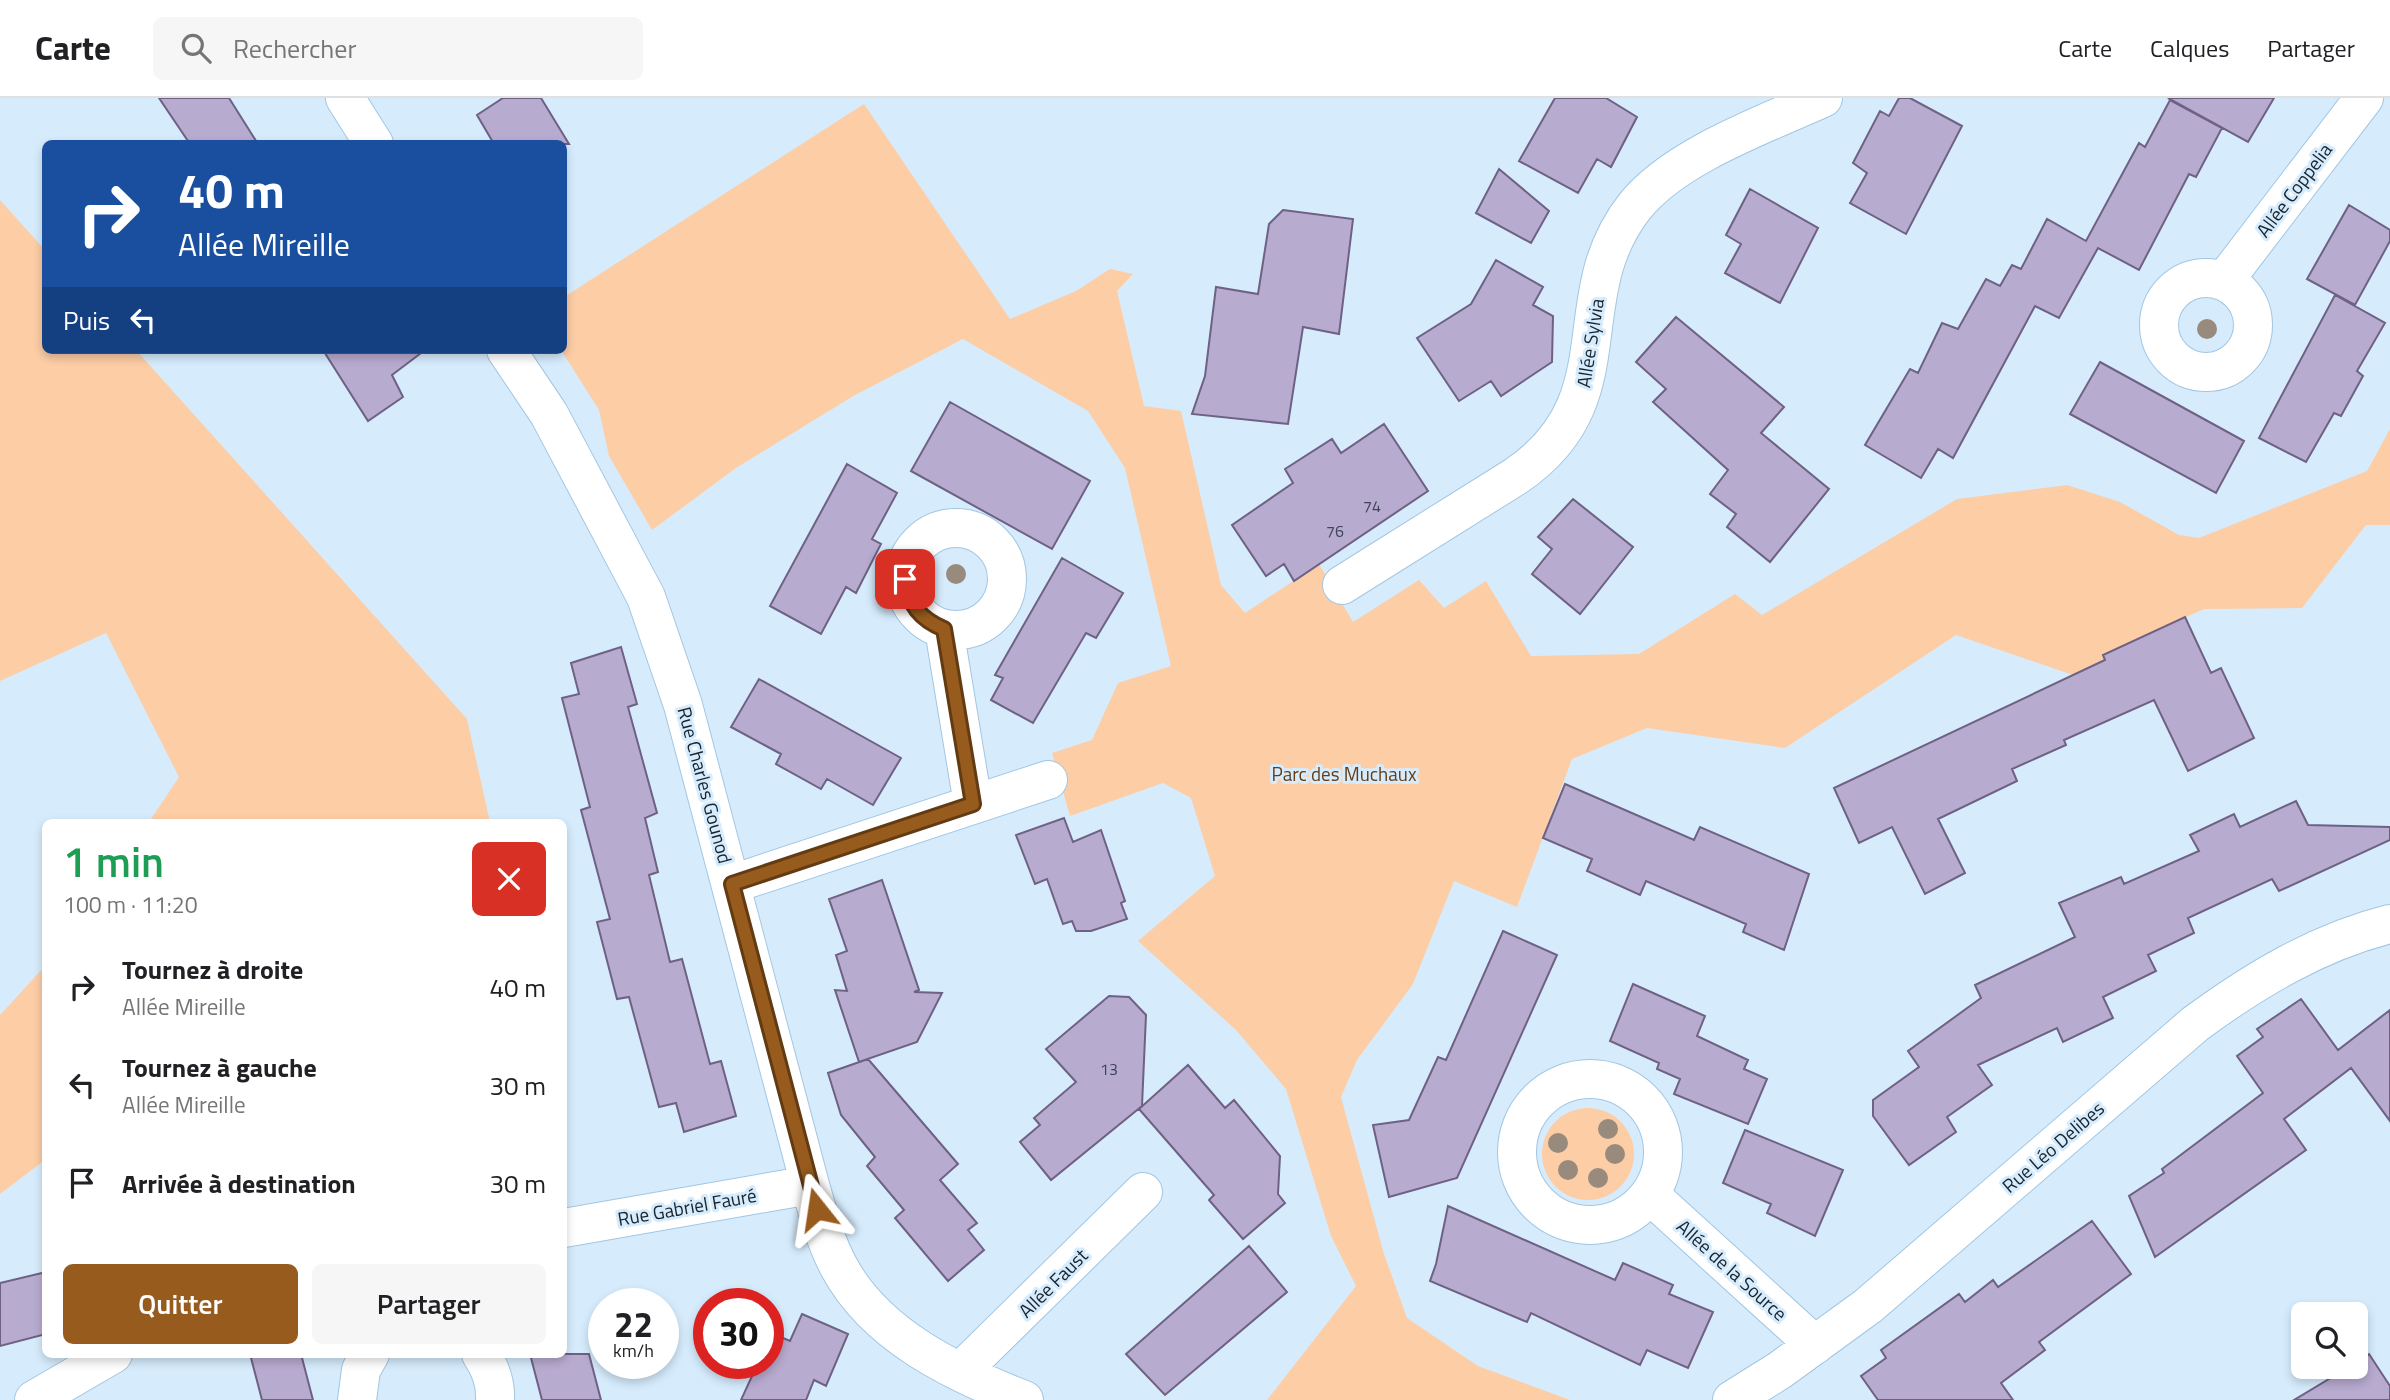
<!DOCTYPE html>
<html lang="fr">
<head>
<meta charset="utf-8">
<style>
  :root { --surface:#fff; --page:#f6f6f6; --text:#202124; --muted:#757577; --line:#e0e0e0; --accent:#975b1d }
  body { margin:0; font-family:"Titillium Web",sans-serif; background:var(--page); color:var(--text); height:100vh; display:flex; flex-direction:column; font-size:26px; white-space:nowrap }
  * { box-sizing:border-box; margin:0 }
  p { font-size:23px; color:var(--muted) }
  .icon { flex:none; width:38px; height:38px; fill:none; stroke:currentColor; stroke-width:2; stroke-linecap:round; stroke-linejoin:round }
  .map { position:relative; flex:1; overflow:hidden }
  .side { position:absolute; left:42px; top:721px; width:525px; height:539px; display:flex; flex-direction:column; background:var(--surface); border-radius:10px; box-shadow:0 4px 10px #0003 }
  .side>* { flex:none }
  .banner { position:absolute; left:42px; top:42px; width:525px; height:214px; border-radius:10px; box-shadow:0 4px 10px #0003; background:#1a4fa0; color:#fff; overflow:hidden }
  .tools { position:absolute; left:2291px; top:1204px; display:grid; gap:14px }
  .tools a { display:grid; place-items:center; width:77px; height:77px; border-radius:10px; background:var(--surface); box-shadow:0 4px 10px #0003; font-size:35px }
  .speed { position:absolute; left:588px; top:1190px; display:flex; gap:14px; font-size:35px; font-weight:700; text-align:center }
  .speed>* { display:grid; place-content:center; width:91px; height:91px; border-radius:50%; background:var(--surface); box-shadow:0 4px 10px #0003; line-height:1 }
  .speed small { font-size:18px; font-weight:400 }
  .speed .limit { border:10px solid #d22; background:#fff; color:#111 }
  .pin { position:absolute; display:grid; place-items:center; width:60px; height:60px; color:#fff; margin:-30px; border-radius:14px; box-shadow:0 4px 10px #0006 }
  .me { position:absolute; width:77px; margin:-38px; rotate:345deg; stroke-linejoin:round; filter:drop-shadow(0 0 5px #0008) }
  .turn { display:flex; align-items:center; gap:24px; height:147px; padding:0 21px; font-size:32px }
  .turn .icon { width:91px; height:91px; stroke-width:2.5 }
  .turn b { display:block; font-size:49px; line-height:60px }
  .then { display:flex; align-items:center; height:66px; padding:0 21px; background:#0003; gap:14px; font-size:26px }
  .round { display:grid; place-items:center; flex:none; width:74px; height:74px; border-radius:10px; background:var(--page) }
  .headline { display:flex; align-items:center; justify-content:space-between; height:119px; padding:0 21px }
  h1 { font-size:42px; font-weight:600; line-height:52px; color:#1e9e55 }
  .button { display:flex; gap:14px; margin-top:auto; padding:14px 21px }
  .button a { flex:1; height:80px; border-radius:10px; background:var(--accent); color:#fff; font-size:28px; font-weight:600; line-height:80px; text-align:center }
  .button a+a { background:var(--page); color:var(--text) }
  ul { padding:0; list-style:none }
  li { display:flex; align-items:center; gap:21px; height:98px; padding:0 21px }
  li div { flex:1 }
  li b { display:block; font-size:26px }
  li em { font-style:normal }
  header { display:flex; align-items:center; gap:42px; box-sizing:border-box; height:98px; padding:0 35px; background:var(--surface); border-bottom:2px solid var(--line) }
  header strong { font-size:33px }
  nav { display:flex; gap:38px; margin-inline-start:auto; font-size:24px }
  .search { width:490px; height:63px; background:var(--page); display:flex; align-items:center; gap:18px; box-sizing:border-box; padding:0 24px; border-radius:10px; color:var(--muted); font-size:26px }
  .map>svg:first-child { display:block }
  .green { fill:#fdcda6 }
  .building { fill:#b8abd0; stroke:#6e6183; stroke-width:2 }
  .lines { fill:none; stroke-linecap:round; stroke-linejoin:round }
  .minor-casing { stroke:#a2c6e2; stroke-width:40 }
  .minor { stroke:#fff; stroke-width:38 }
  .tree { fill:#988b7d }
  .route-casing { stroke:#623b13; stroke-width:18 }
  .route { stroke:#975b1d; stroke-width:12 }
  .labels { text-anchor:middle; stroke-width:6; stroke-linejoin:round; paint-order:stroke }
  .number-label { font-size:16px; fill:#3e4656 }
  .street-label { font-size:19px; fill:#16242e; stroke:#d6ecfd }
  .park-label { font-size:19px; fill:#663c14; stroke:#d6ecfd }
</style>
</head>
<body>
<header>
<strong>Carte</strong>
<div class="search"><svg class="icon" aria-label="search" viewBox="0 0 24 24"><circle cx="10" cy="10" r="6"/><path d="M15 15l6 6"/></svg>Rechercher</div>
<nav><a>Carte</a><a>Calques</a><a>Partager</a></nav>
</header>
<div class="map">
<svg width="2390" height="1302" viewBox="0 0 2390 1302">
  <rect width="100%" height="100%" fill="#d6ecfd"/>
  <!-- green -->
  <path class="green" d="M 864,6 L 1010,221 L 1076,193 L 1110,171 L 1133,176 L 1117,193 L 1144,308 L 1181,313 L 1221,487 L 1245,515 L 1319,466 L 1353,524 L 1419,482 L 1444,510 L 1486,483 L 1531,558 L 1639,556 L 1735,496 L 1762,517 L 1957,401 L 2067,387 L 2120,404 L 2179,437 L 2199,440 L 2367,373 L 2390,331 L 2390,427 L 2366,427 L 2302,510 L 2204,511 L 2103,557 L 2126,605 L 2096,616 L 2073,577 L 1956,537 L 1785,650 L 1647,630 L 1572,661 L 1517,809 L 1454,783 L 1413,886 L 1357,962 L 1341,999 L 1384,1156 L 1407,1220 L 1478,1268 L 1570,1302 L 1267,1302 L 1356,1188 L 1331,1138 L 1286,991 L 1236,932 L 1138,843 L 1215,778 L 1191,700 L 1163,685 L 1070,718 L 1052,655 L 1092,642 L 1118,585 L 1171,568 L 1125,370 L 1088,313 L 963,241 L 855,297 L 736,370 L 652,432 L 609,358 L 599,312 L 561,252 L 564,252 L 564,199 Z
    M 0,102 L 45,152 L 46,252 L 136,252 L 467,621 L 490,724 L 149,724 L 179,679 L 106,535 L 0,583 Z
    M 45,868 L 45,1062 L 0,1096 L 0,917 Z
    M1542 1056a46 46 0 1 1 92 0a46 46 0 1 1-92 0Z"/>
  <!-- building -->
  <path class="building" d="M 159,0 L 229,0 L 258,46 L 190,46 Z
    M 503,0 L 541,0 L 569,46 L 494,46 L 477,17 Z
    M 1555,0 L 1606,0 L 1637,19 L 1611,69 L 1597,61 L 1578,95 L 1519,63 Z
    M 1899,0 L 1910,0 L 1962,28 L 1906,136 L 1850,105 L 1867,75 L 1853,65 L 1880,13 L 1889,18 Z
    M 2168,0 L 2274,0 L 2248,44 Z
    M 2170,2 L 2222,30 L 2196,79 L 2189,76 L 2139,172 L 2098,150 L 2059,220 L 2035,208 L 1953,360 L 1938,351 L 1921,380 L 1865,347 L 1910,271 L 1918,275 L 1942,225 L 1958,231 L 1986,181 L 2000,188 L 2012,167 L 2021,171 L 2047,121 L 2086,143 L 2139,45 L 2145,49 Z
    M 1499,71 L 1549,113 L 1531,145 L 1476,115 Z
    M 1750,91 L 1818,130 L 1780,205 L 1725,175 L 1741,146 L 1726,137 Z
    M 2349,107 L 2390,132 L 2390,143 L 2355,207 L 2307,181 Z
    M 1283,112 L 1353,121 L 1339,236 L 1303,229 L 1288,326 L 1192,316 L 1205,278 L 1216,189 L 1258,196 L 1269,126 Z
    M 1496,162 L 1543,189 L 1533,207 L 1553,218 L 1552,264 L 1501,298 L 1491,283 L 1459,303 L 1417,240 L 1471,206 Z
    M 2335,197 L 2385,225 L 2357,273 L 2363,278 L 2341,318 L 2334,315 L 2306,364 L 2259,340 Z
    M 1676,219 L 1784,309 L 1761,335 L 1829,391 L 1770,464 L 1727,429 L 1736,416 L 1710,396 L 1728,372 L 1653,304 L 1666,291 L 1636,264 Z
    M 323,252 L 425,252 L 392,277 L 403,299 L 368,323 Z
    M 2100,264 L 2244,343 L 2216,395 L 2070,316 Z
    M 950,304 L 1090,383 L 1052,451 L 911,373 Z
    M 1384,326 L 1428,393 L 1294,483 L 1284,466 L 1266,478 L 1232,427 L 1293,385 L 1285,371 L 1332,341 L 1341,355 Z
    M 847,366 L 897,395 L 872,441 L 881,446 L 856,495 L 846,489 L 821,536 L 770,508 Z
    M 1573,401 L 1633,449 L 1580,516 L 1532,476 L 1552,451 L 1538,439 Z
    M 1062,460 L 1123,495 L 1096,540 L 1086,535 L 1033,625 L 991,602 L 1003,580 L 995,577 Z
    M 2185,519 L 2211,575 L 2221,570 L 2254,640 L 2188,673 L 2154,602 L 2064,642 L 2066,647 L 2012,671 L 2017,683 L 1938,721 L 1965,775 L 1925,796 L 1892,729 L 1859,745 L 1834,690 L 2105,562 L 2103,557 Z
    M 621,549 L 637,606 L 628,609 L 657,715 L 645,720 L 658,774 L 649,777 L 670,864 L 682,861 L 710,966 L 721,963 L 736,1018 L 684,1034 L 676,1005 L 659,1009 L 629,899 L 617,901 L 597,824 L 610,821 L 581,712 L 590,709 L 562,600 L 579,596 L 571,565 Z
    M 759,581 L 901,660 L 873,707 L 827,681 L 821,691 L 776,666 L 781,656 L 731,629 Z
    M 1565,686 L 1694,742 L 1700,729 L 1809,776 L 1784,852 L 1743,834 L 1746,826 L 1646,783 L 1640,797 L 1587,773 L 1592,761 L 1543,740 Z
    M 2296,703 L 2308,727 L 2390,729 L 2390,742 L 2279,793 L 2272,781 L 2188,820 L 2194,835 L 2148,857 L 2156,873 L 2103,899 L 2113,920 L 2063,944 L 2057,930 L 1978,967 L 1992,987 L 1947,1019 L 1956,1034 L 1909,1067 L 1873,1018 L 1873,1002 L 1919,969 L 1908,953 L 1981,900 L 1975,887 L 2075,839 L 2059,805 L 2121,779 L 2124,786 L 2199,753 L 2190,737 L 2234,716 L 2240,729 Z
    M 1064,720 L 1073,744 L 1101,732 L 1125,803 L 1121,805 L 1127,821 L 1091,833 L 1076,833 L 1072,823 L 1063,826 L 1047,781 L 1035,786 L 1016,737 Z
    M 882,782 L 919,892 L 914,894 L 942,895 L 917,944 L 859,964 L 835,892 L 847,893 L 836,857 L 847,853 L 829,801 Z
    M 1503,833 L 1557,857 L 1457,1080 L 1389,1099 L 1373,1027 L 1409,1022 L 1438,959 L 1446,962 Z
    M 1633,886 L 1705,918 L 1697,938 L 1748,962 L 1744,971 L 1767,981 L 1748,1026 L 1674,996 L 1680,981 L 1657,971 L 1659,965 L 1610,943 Z
    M 1109,898 L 1129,899 L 1146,917 L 1142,1008 L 1051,1082 L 1020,1044 L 1040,1027 L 1034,1020 L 1076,984 L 1046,951 Z
    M 2301,901 L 2338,952 L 2390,912 L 2390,1023 L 2351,970 L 2284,1021 L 2306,1052 L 2155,1159 L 2129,1098 L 2164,1075 L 2162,1071 L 2263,995 L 2237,958 L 2263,939 L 2257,931 Z
    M 868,961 L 958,1066 L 940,1082 L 977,1125 L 968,1132 L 984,1152 L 948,1183 L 895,1120 L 904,1112 L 867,1068 L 875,1059 L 841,1017 L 828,975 Z
    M 1188,967 L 1225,1010 L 1234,1002 L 1280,1058 L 1278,1096 L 1285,1105 L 1243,1141 L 1209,1102 L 1214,1097 L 1139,1011 Z
    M 1745,1032 L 1843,1072 L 1815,1138 L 1767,1115 L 1771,1106 L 1723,1085 Z
    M 1448,1108 L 1615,1182 L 1623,1165 L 1673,1187 L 1669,1196 L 1713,1214 L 1688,1270 L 1647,1252 L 1640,1267 L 1531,1215 L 1527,1224 L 1430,1183 L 1436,1166 Z
    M 2092,1123 L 2131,1176 L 2039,1244 L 2045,1252 L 2001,1285 L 2013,1302 L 1878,1302 L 1861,1278 L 1886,1260 L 1881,1252 L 1959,1196 L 1965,1204 L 1993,1182 L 1998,1189 Z
    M 1249,1148 L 1287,1194 L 1165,1297 L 1126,1256 Z
    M 46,1174 L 46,1236 L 0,1248 L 0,1185 Z
    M 802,1216 L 848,1236 L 826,1288 L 814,1282 L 806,1302 L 741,1302 L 758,1265 L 768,1265 L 771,1235 L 790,1243 Z
    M 250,1256 L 301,1256 L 313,1302 L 262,1302 Z
    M 530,1256 L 589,1256 L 601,1302 L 542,1302 Z
    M 2369,1256 L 2390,1288 L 2390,1302 L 2294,1302 L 2349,1269 L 2356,1269 L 2356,1264 Z"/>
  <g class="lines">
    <defs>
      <path id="minor" d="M 345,0 L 374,46
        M2159 227a47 47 0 1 1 94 0a47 47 0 1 1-94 0Z
        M 2224,183 L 2364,0
        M 506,252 L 549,316 L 646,499 L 683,607 L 810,1087 C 818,1115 825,1143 839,1169 C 876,1238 955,1275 1024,1302
        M905 481a51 51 0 1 1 102 0a51 51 0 1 1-102 0Z
        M 1342,487 L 1516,378 C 1629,301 1562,200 1635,108 C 1675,58 1765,26 1823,0
        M 944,531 L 973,706
        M 732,786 L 1048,682
        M1517 1054a73 73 0 1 1 146 0a73 73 0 1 1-146 0Z
        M 1650,1097 L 1815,1247
        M 564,1130 L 810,1087
        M 481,1256 C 491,1271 496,1285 495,1302
        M 960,1274 L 1143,1094
        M 34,1302 L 113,1256
        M 357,1302 L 361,1272 L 370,1256
        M 1732,1302 L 1780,1272 L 1868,1208 L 2195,926 C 2255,882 2318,844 2390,826"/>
    </defs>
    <!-- minor casing -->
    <use href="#minor" class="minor-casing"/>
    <!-- minor -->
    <use href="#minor" class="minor"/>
  </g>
  <!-- trees -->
  <g class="tree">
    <circle cx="2207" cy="231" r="10"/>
    <circle cx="956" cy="476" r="10"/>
    <circle cx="1608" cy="1031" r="10"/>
    <circle cx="1558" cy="1045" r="10"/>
    <circle cx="1615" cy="1056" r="10"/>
    <circle cx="1568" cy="1072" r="10"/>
    <circle cx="1598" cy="1080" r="10"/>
  </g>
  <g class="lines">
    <defs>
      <path id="route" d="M 817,1111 L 732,786 L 973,706 L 944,531 C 920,521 909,507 905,481"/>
    </defs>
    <!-- route casing -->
    <use href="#route" class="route-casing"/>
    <!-- route -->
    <use href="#route" class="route"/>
  </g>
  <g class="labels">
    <!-- number labels -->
    <g class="number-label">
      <text x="1372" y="414">74</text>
      <text x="1335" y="439">76</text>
      <text x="1109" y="977">13</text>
    </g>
    <!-- street labels -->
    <g class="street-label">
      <text transform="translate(2294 92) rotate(-53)" y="7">Allée Coppelia</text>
      <text transform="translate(1590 245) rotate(-81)" y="7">Allée Sylvia</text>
      <text transform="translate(705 687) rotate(75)" y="7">Rue Charles Gounod</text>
      <text transform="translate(2053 1049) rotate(-41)" y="7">Rue Léo Delibes</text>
      <text transform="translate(687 1109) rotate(-10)" y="7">Rue Gabriel Fauré</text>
      <text transform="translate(1732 1172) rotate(42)" y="7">Allée de la Source</text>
      <text transform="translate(1053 1185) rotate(-45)" y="7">Allée Faust</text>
    </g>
    <!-- park labels -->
    <g class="park-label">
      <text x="1344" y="683">Parc des Muchaux</text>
    </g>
  </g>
</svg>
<div class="tools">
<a><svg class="icon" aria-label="search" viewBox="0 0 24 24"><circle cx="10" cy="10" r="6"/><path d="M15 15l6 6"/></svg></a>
</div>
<div class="speed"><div>22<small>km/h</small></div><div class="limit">30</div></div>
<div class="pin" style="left:905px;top:481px;background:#d93025"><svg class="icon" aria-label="arrive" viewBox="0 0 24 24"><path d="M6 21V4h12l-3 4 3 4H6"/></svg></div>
<svg class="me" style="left:817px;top:1111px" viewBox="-20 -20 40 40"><path d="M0-17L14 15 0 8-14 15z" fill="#975b1d" stroke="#fff" stroke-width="4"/></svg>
<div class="banner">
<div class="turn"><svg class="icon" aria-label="right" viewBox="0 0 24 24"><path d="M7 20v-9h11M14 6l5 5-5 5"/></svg><div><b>40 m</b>Allée Mireille</div></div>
<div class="then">Puis<svg class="icon" aria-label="left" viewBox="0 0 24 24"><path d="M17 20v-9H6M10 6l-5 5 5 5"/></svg></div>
</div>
<section class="side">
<div class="headline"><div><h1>1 min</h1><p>100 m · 11:20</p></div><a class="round" style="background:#d93025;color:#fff"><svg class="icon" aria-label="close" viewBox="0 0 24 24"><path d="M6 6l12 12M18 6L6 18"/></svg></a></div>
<ul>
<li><svg class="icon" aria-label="right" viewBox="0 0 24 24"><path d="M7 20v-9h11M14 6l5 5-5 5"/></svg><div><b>Tournez à droite</b><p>Allée Mireille</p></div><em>40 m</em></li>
<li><svg class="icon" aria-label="left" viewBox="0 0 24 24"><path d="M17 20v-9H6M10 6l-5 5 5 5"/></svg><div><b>Tournez à gauche</b><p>Allée Mireille</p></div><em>30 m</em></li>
<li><svg class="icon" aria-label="arrive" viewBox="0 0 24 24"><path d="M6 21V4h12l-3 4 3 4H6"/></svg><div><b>Arrivée à destination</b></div><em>30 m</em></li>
</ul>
<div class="button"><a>Quitter</a><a>Partager</a></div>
</section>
</div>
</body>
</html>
